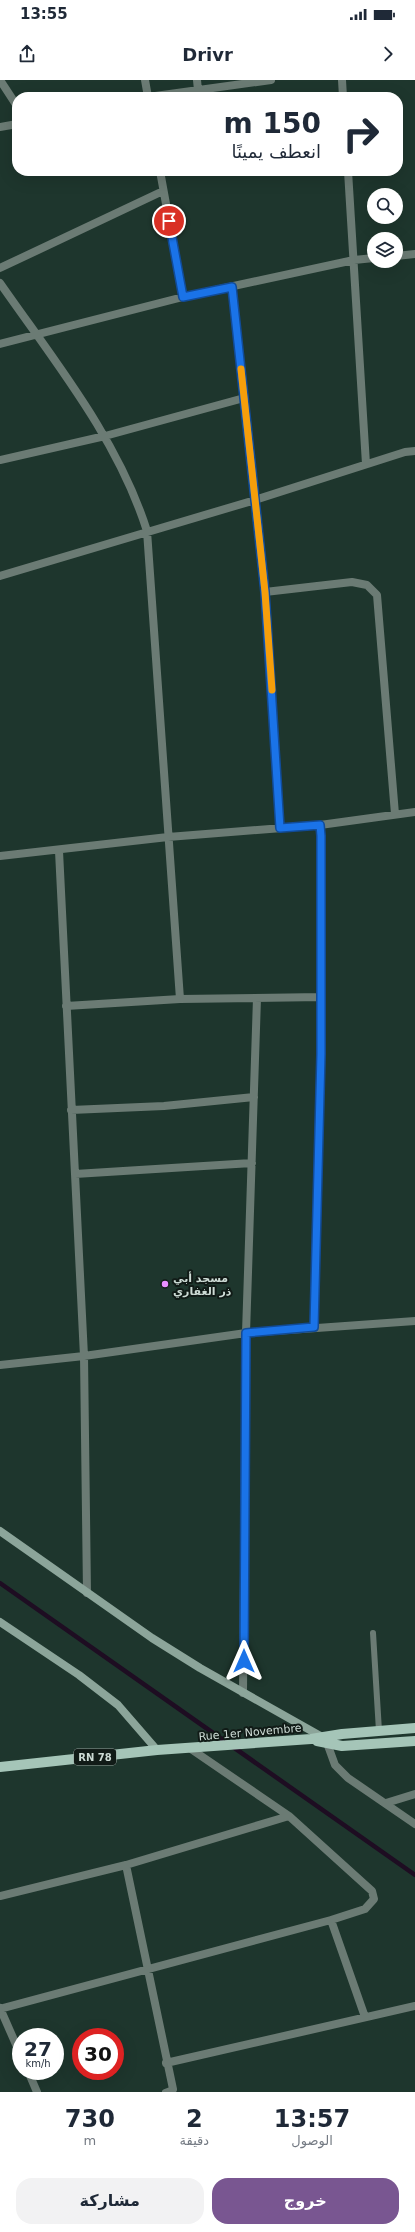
<!DOCTYPE html>
<html lang="ar">
<head>
<meta charset="utf-8">
<style>
  :root { --surface:#fff; --page:#f2f2f3; --text:#1f2937; --muted:#747a83; --accent:#795691 }
  body { margin:0; font-family:"DejaVu Sans","Noto Sans Arabic",sans-serif; background:var(--page); color:var(--text); direction:rtl; height:100vh; display:flex; flex-direction:column; font-size:15px; white-space:nowrap }
  * { box-sizing:border-box; margin:0 }
  p { font-size:13px; color:var(--muted) }
  .icon { flex:none; width:22px; height:22px; fill:none; stroke:currentColor; stroke-width:2; stroke-linecap:round; stroke-linejoin:round }
  .map { position:relative; height:2012px; overflow:hidden; direction:ltr }
  .sheet { display:flex; flex-direction:column; background:var(--surface); flex:1 }
  .sheet>* { flex:none }
  .top-card { position:absolute; left:12px; top:12px; width:391px; height:84px; border-radius:16px; box-shadow:0 4px 16px #0002; direction:rtl; background:#fff; color:var(--text); overflow:hidden }
  .fabs { position:absolute; left:367px; top:108px; display:grid; gap:8px }
  .fabs a { display:grid; place-items:center; width:36px; height:36px; border-radius:50%; background:var(--surface); box-shadow:0 4px 16px #0002; font-size:20px }
  .speed { position:absolute; left:12px; top:1948px; display:flex; gap:8px; font-size:20px; font-weight:700; text-align:center }
  .speed>* { display:grid; place-content:center; width:52px; height:52px; border-radius:50%; background:var(--surface); box-shadow:0 4px 16px #0002; line-height:1 }
  .speed small { font-size:10px; font-weight:400 }
  .speed .limit { border:6px solid #d22; background:#fff; color:#111 }
  .pin { position:absolute; display:grid; place-items:center; width:34px; height:34px; color:#fff; margin:-17px; border:2px solid #fff; border-radius:50%; box-shadow:0 1px 4px #0007 }
  .me { position:absolute; width:44px; margin:-22px; rotate:0deg; stroke-linejoin:round; filter:drop-shadow(0 0 3px #0008) }
  .turn { display:flex; align-items:center; gap:14px; height:84px; padding:0 16px; font-size:18px }
  .turn .icon { width:52px; height:52px; stroke-width:2.5 }
  .turn b { display:block; font-size:28px; line-height:34px }
  .eta { display:flex; justify-content:space-evenly; align-items:center; height:68px; text-align:center }
  .eta b { font-size:24px; font-weight:700; line-height:28px }
  .cta { display:flex; gap:8px; margin-top:auto; padding:8px 16px }
  .cta a { flex:1; height:46px; border-radius:16px; background:var(--accent); color:#fff; font-size:16px; font-weight:700; line-height:46px; text-align:center }
  .cta a+a { background:var(--page); color:var(--text) }
  .status { display:flex; justify-content:space-between; align-items:center; height:28px; padding:0 20px; background:var(--surface); direction:ltr }
  .status svg { height:11px; fill:currentColor }
  header { display:flex; justify-content:space-between; align-items:center; height:52px; padding:0 16px; background:var(--surface); font-size:18px; font-weight:700 }
  .map>svg:first-child { display:block }
  .lines { fill:none; stroke-linecap:round; stroke-linejoin:round }
  .stream { stroke:#1e0d22; stroke-width:4.5 }
  .lane { stroke:#6b7b74; stroke-width:6 }
  .street { stroke:#6b7b74; stroke-width:8 }
  .secondary { stroke:#8ca59a; stroke-width:8 }
  .primary { stroke:#a5c5b8; stroke-width:10 }
  .route-casing { stroke:#114b97; stroke-width:10 }
  .route { stroke:#1a73e8; stroke-width:7 }
  .slow { stroke:#f59e0b; stroke-width:7 }
  .poi-dot { fill:#e88eff; stroke:#111b17; stroke-width:1.5 }
  .labels { text-anchor:middle; stroke-width:4; stroke-linejoin:round; paint-order:stroke }
  .shield { fill:#111b17; stroke:#95a19c; stroke-width:1 }
  .shield-label { font-size:10px; font-weight:bold; fill:#cddbd5 }
  .poi-label { font-size:11px; font-weight:bold; fill:#cddbd5; stroke:#111b17; text-anchor:start }
  .street-label { font-size:11px; fill:#cddbd5; stroke:#111b17 }
</style>
</head>
<body>
<div class="status"><b>13:55</b><svg viewBox="0 0 49 12"><path d="M0 12V9h3v3zM5 12V6h3v6zM10 12V3h3v9zM15 12V0h3v12zM26 1h20v11H26zM47 4h2v5h-2z"/></svg></div>
<header><svg class="icon" aria-label="forward" viewBox="0 0 24 24"><path d="M9 5l7 7-7 7"/></svg>Drivr<svg class="icon" aria-label="share" viewBox="0 0 24 24"><path d="M12 15V3M7 8l5-5 5 5M5 13v7h14v-7"/></svg></header>
<div class="map">
<svg width="415" height="2012" viewBox="0 0 415 2012">
  <rect width="100%" height="100%" fill="#1e362d"/>
  <g class="lines">
    <!-- stream -->
    <path class="stream" d="M 0,1503 L 415,1795"/>
    <!-- lane -->
    <path class="lane" d="M 373,1553 L 379,1651
      M 165,2012 L 173,2009"/>
    <!-- street -->
    <path class="street" d="M 0,0 L 17,26
      M 145,0 L 148,17 L 271,0
      M 197,0 L 198,10
      M 342,0 L 343,17
      M 0,47 L 17,44
      M 160,91 L 183,217
      M 348,91 L 366,384
      M 396,176 L 415,174
      M 0,188 L 163,111
      M 0,203 C 55,282 118,359 147,451 L 180,919
      M 232,207 L 265,512 L 280,748
      M 0,264 L 183,217 L 354,180 L 374,178
      M 0,380 L 105,356 L 244,318
      M 0,496 L 255,420 L 405,372 L 415,371
      M 265,512 L 352,502 L 367,505 L 377,515 L 395,734
      M 59,771 L 75,1094
      M 0,776 L 168,757 L 320,745 L 415,732
      M 66,926 L 180,919 L 322,917
      M 71,1030 L 164,1026 L 254,1017
      M 314,1247 L 322,917 L 320,745
      M 0,1285 L 84,1276 L 246,1253 L 415,1241
      M 87,1513 L 84,1276 L 75,1094 L 252,1083
      M 243,1613 L 246,1253 L 257,918
      M 327,1663 L 335,1685 L 348,1698 L 415,1744
      M 386,1723 L 415,1714
      M 126,1785 L 173,2009
      M 0,1816 L 126,1785 L 289,1736
      M 331,1840 L 365,1937
      M 0,1928 L 21,1976
      M 0,1929 L 331,1840 L 365,1829 L 374,1819 L 372,1811 L 289,1736 L 191,1669
      M 166,1983 L 415,1926
      M 28,1991 L 37,2012"/>
    <!-- secondary -->
    <path class="secondary" d="M 0,1451 L 152,1558 L 200,1588 L 324,1658
      M 0,1542 L 79,1595 L 118,1625 L 157,1670"/>
    <!-- primary -->
    <path class="primary" d="M 317,1661 L 342,1666 L 415,1661
      M 0,1687 L 157,1670 L 311,1659 L 342,1654 L 415,1648"/>
  </g>
  <g class="lines">
    <defs>
      <path id="route" d="M 169,141 L 183,217 L 232,207 L 265,512 L 280,748 L 320,745 L 321,756 L 321,974 L 314,1247 L 246,1253 L 244,1581"/>
    </defs>
    <!-- route casing -->
    <use href="#route" class="route-casing"/>
    <!-- route -->
    <use href="#route" class="route"/>
    <!-- slow -->
    <path class="slow" d="M 241,289 L 265,512 L 272,610"/>
  </g>
  <!-- markers -->
  <circle class="poi-dot" cx="165" cy="1204" r="4"/>
  <g class="labels">
    <!-- shield labels -->
    <rect class="shield" x="74" y="1669" width="42" height="16" rx="3"/>
    <g class="shield-label">
      <text x="95" y="1681">RN 78</text>
    </g>
    <!-- poi labels -->
    <g class="poi-label">
      <text x="173" y="1202">مسجد أبي<tspan x="173" dy="13">ذر الغفاري</tspan></text>
    </g>
    <!-- street labels -->
    <g class="street-label">
      <text transform="translate(250 1652) rotate(-5)" y="4">Rue 1er Novembre</text>
    </g>
  </g>
</svg>
<div class="fabs">
<a><svg class="icon" aria-label="search" viewBox="0 0 24 24"><circle cx="10" cy="10" r="6"/><path d="M15 15l6 6"/></svg></a>
<a><svg class="icon" aria-label="layers" viewBox="0 0 24 24"><path d="M12 4l9 5-9 5-9-5zM3 14l9 5 9-5"/></svg></a>
</div>
<div class="speed"><div>27<small>km/h</small></div><div class="limit">30</div></div>
<div class="pin" style="left:169px;top:141px;background:#d93025"><svg class="icon" aria-label="arrive" viewBox="0 0 24 24"><path d="M6 21V4h12l-3 4 3 4H6"/></svg></div>
<svg class="me" style="left:244px;top:1581px" viewBox="-20 -20 40 40"><path d="M0-17L14 15 0 8-14 15z" fill="#1a73e8" stroke="#fff" stroke-width="4"/></svg>
<div class="top-card">
<div class="turn"><svg class="icon" aria-label="right" viewBox="0 0 24 24"><path d="M7 20v-9h11M14 6l5 5-5 5"/></svg><div><b>150 m</b>انعطف يمينًا</div></div>
</div>
</div>
<section class="sheet">
<div class="eta">
<div><b>13:57</b><p>الوصول</p></div>
<div><b>2</b><p>دقيقة</p></div>
<div><b>730</b><p>m</p></div>
</div>
<div class="cta"><a>خروج</a><a>مشاركة</a></div>
</section>
</body>
</html>
